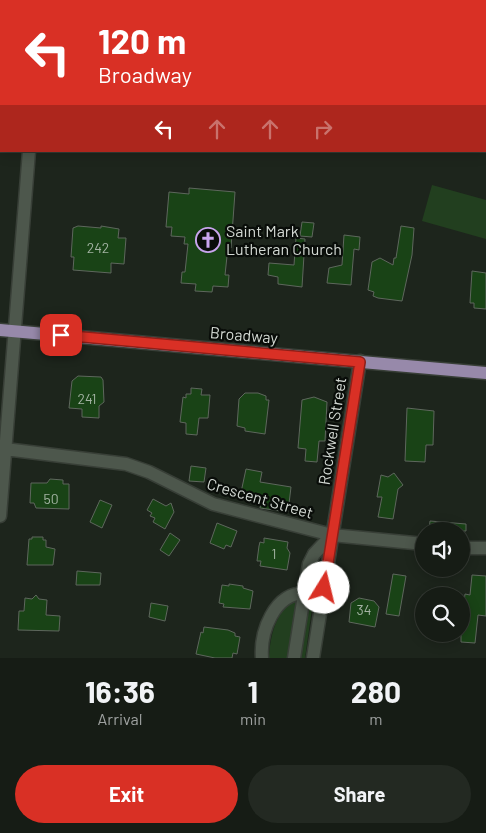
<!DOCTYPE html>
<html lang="en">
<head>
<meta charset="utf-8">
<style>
  :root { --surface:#161c15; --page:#232922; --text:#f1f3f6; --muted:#9ea1a0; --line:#353a34; --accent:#d93025 }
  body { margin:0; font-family:Barlow,sans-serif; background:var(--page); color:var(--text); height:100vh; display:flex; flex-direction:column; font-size:19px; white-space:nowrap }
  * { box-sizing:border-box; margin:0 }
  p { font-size:16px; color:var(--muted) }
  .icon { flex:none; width:28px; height:28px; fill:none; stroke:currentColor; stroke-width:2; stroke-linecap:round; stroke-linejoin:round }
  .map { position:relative; height:658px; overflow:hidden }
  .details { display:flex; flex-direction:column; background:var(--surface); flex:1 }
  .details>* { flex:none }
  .guide { position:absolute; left:0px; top:0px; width:486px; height:152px; box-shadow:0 2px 12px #0003,0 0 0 1px var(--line); background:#d93025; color:#fff; overflow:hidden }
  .tools { position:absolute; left:415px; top:522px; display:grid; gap:10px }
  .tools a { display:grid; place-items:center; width:55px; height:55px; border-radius:50%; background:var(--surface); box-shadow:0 2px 12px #0003,0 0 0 1px var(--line); font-size:25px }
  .pin { position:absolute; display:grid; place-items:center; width:42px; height:42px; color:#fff; margin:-21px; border-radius:10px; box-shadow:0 2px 8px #0006 }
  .me { position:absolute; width:55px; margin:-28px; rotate:9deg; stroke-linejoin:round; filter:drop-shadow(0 0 4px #0008) }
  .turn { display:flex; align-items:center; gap:18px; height:105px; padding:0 15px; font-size:22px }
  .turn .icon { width:65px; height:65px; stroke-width:2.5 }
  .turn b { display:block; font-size:35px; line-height:42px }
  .lanes { display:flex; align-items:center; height:48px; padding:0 15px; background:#0003; justify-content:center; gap:25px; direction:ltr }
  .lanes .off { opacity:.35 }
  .eta { display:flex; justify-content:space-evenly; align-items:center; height:85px; text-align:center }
  .eta b { font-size:30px; font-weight:700; line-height:35px }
  .button { display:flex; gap:10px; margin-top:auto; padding:10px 15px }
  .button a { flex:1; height:58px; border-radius:30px; background:var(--accent); color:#fff; font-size:20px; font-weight:700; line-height:58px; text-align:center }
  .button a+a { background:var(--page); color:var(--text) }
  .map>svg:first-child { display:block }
  .green { fill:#223f1f }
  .building { fill:#194316; stroke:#5e675d }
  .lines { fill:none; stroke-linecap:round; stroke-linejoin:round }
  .minor-casing { stroke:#383f37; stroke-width:15 }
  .major-casing { stroke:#383f37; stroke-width:15 }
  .minor { stroke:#4d574c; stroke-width:12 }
  .major { stroke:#9789aa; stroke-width:12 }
  .route-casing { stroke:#8d1f18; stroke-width:12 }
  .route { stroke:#d93025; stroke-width:9 }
  .labels { text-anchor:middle; stroke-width:4.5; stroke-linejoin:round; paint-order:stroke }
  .number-label { font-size:14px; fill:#a4b4a4 }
  .poi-label { font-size:16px; fill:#d3d9d3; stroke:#090d09; text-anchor:start }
  .street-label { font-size:16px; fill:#d3d9d3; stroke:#090d09 }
</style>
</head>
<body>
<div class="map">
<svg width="486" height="658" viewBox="0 0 486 658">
  <rect width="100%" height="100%" fill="#1d251c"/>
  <!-- green -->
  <path class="green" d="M 432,185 L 486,200 L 486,239 L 422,221 Z
    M 319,559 L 305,658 L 300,658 L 316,561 Z
    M 295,601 L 297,602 L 289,658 L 269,658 C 270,638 275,611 295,601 Z"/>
  <!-- building -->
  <path class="building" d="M 189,188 L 235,192 L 231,248 L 228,247 L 225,275 L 229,275 L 228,287 L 213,286 L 212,292 L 195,291 L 196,284 L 181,283 L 182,272 L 185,272 L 188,244 L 184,244 L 185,237 L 171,236 L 172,227 L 166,227 L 169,192 L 189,194 Z
    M 302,222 L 314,223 L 312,237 L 300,236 Z
    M 78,226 L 101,228 L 101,226 L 119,229 L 118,238 L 126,238 L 124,264 L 111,263 L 111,273 L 73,270 L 74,257 L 71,257 L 73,228 Z
    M 401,226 L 414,228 L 412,255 L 402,301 L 378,298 L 373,296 L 374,292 L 368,290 L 372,262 L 380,258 L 393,265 L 394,258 L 396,258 Z
    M 344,235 L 360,237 L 359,250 L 354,249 L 351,285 L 327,283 L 329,268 L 342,265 Z
    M 296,238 L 305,239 L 302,287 L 278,284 L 278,277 L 268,275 L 269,263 L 294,265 Z
    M 472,271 L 486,273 L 486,309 L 474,308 L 474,303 L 470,303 Z
    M 78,376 L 101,377 L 103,380 L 104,402 L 99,406 L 99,418 L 82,417 L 82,409 L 69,408 L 72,381 Z
    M 191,388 L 202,389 L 201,395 L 210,395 L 208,418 L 199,418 L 197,435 L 186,434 L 186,423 L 180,422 L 183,397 L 186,398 L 186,394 L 191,394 Z
    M 245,393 L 258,393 L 266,396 L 266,400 L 269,400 L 265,434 L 245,431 L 245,428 L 237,426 L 239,399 Z
    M 314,397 L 327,402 L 325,441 L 319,441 L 317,462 L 305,461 L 306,449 L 298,448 L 302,400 Z
    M 407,408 L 434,411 L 433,445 L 426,445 L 425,462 L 405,461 Z
    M 191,466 L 206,468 L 204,482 L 189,481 Z
    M 246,469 L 262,472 L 260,482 L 291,487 L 288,512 L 260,508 L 261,501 L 240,497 Z
    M 394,473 L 403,485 L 398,489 L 393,519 L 378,517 L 382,497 L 377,497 L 381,475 L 388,477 Z
    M 50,479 L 63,480 L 63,484 L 69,484 L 69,509 L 36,508 L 34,503 L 30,503 L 31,483 L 47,483 Z
    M 153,499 L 166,506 L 171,503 L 174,512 L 165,529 L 153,522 L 155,518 L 150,516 L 152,513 L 147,510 Z
    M 100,500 L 112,505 L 102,528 L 90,522 Z
    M 430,521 L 466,524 L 466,531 L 429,531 Z
    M 217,523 L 237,531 L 231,547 L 226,545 L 224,549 L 210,543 Z
    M 170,533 L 180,540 L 169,556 L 160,550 Z
    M 32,537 L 43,537 L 43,540 L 46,540 L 46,547 L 55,549 L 53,565 L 27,565 L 29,539 L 32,539 Z
    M 264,538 L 288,542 L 287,548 L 290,553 L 287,570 L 260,566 L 261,561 L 257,561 L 259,546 L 260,542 L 264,543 Z
    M 77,571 L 101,573 L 100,585 L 76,585 Z
    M 393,574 L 406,576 L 399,616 L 386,614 Z
    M 472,575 L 486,576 L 486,616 L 478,615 L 475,643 L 461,642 L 461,629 L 464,629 L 469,610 L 463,610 L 465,594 L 470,595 Z
    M 229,584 L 243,586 L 243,588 L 253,591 L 250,609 L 223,607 L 224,604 L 219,603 L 222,585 L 229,586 Z
    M 36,595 L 39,599 L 47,600 L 46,615 L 60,616 L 59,631 L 18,630 L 19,611 L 24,611 L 25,598 L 32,599 Z
    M 359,598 L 374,601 L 379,607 L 375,627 L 349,622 L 351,603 Z
    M 151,603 L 168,606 L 165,621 L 149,617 Z
    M 204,627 L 228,630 L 235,633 L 235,636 L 240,637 L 237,654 L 233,653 L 232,658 L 215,658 L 196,654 L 201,632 L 203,633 Z"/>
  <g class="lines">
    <defs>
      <path id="minor" d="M 41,1 L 41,0
        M 5,449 L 126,464 L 149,472 L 213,504 L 332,535 L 424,544
        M 0,516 L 29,151
        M 461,548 L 486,548
        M 262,658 C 260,632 274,593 305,593
        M 294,658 L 309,564 L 314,554 L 332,535
        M 313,658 L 360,361"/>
      <path id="major" d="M 0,330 L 486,373"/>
    </defs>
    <!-- minor casing -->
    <use href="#minor" class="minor-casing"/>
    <!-- major casing -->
    <use href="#major" class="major-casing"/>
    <!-- minor -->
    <use href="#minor" class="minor"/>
    <!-- major -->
    <use href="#major" class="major"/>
  </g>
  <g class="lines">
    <defs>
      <path id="route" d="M 61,335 L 360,362 L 324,588"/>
    </defs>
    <!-- route casing -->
    <use href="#route" class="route-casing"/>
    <!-- route -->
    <use href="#route" class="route"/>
  </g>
  <!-- icons -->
  <defs>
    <symbol id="church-ring" viewBox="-11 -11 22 22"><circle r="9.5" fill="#090d09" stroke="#c9a5ee" stroke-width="1.5"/><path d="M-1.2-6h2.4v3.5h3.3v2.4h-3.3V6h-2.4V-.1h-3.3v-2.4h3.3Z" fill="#c9a5ee"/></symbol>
  </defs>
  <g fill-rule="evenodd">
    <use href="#church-ring" x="194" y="226" width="28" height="28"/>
  </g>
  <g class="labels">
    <!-- number labels -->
    <g class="number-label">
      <text x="98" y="253">242</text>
      <text x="87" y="404">241</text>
      <text x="51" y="504">50</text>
      <text x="274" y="559">1</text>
      <text x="364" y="615">34</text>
    </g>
    <!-- poi labels -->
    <g class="poi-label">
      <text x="226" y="237">Saint Mark<tspan x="226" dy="18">Lutheran Church</tspan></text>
    </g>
    <!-- street labels -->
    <g class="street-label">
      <text transform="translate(244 335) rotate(5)" y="6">Broadway</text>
      <text transform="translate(332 431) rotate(-81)" y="6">Rockwell Street</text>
      <text transform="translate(260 498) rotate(16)" y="6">Crescent Street</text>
    </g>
  </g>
</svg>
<div class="tools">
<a><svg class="icon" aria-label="sound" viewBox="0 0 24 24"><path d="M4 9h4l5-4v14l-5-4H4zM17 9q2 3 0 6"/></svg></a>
<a><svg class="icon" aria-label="search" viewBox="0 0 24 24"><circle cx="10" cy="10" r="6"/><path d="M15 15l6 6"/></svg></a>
</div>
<div class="pin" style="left:61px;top:335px;background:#d93025"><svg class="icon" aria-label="arrive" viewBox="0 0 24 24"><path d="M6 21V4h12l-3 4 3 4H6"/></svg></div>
<svg class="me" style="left:324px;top:588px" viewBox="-20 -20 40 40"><circle r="19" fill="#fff"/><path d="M0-13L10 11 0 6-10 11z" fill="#d93025"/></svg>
<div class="guide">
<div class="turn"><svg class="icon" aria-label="left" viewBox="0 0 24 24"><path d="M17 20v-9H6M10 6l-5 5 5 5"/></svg><div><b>120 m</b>Broadway</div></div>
<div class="lanes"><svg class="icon" aria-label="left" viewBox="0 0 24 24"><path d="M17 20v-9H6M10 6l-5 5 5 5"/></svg><svg class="icon off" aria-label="ahead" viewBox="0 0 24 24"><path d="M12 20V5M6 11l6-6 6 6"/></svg><svg class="icon off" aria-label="ahead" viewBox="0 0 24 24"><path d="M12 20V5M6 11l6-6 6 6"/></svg><svg class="icon off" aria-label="right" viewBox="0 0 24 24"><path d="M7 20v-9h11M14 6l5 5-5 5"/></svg></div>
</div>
</div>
<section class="details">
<div class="eta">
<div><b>16:36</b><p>Arrival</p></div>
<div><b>1</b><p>min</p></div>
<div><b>280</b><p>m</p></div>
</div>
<div class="button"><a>Exit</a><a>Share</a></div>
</section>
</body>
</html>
